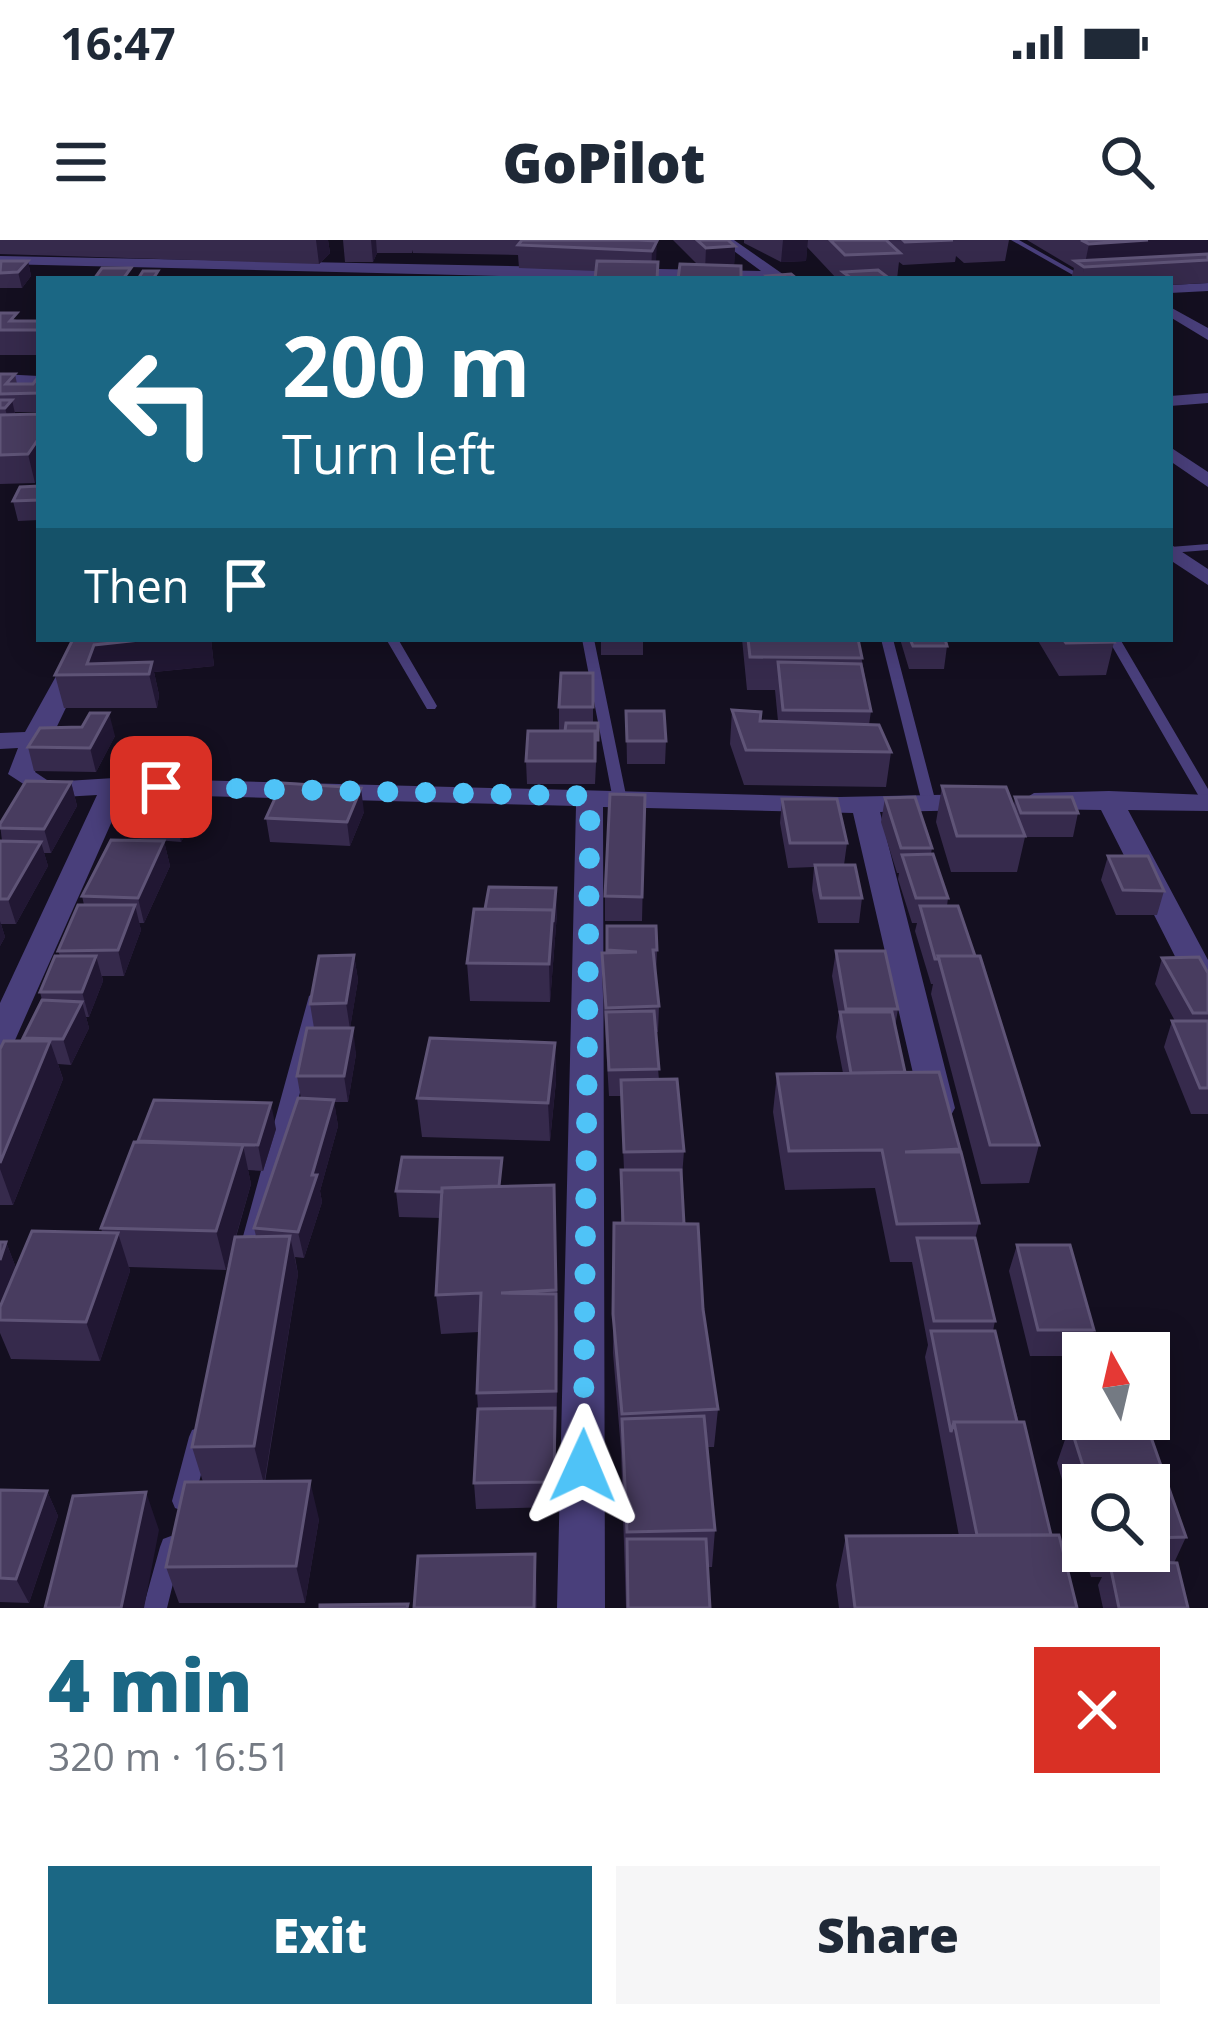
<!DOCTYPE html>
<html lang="en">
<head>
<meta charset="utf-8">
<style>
  :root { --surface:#fff; --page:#f6f6f7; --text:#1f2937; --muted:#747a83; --accent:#1b6784 }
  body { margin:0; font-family:"Open Sans",sans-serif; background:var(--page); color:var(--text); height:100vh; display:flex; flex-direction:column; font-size:45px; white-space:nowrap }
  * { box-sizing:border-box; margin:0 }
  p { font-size:39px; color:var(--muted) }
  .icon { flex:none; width:66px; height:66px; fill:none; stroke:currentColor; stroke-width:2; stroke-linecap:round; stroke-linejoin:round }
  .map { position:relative; height:1368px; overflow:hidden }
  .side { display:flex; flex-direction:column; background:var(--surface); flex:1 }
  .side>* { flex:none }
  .hud { position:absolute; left:36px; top:36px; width:1137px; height:366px; border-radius:0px; box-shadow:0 6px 30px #0003; background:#1b6784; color:#fff; overflow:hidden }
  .needle { width:78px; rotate:352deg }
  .controls { position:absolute; left:1062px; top:1092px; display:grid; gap:24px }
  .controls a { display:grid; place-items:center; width:108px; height:108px; border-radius:0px; background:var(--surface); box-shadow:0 6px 30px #0003; font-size:60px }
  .pin { position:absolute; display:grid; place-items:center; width:102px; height:102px; color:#fff; margin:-51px; border-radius:24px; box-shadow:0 6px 18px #0006 }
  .me { position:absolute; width:132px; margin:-66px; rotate:1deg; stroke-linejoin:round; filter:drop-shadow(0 0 9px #0008) }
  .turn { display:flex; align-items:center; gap:42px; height:252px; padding:0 48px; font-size:54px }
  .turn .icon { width:156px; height:156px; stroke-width:2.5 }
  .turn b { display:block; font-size:84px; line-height:102px }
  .then { display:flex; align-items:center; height:114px; padding:0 48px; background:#0003; gap:24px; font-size:45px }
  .round { display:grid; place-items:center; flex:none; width:126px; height:126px; border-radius:0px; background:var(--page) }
  .headline { display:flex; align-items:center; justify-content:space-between; height:204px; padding:0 48px }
  h1 { font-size:72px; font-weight:800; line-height:90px; color:var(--accent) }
  .cta { display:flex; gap:24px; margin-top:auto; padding:24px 48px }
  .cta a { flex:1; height:138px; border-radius:0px; background:var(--accent); color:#fff; font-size:48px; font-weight:800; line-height:138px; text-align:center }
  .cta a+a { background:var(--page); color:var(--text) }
  .status { display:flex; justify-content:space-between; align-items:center; height:84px; padding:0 60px; background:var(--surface); direction:ltr }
  .status svg { height:33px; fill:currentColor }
  header { display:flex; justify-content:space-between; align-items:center; height:156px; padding:0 48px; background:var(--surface); font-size:54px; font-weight:800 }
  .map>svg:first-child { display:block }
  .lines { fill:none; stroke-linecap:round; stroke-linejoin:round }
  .lane { fill:#493f7b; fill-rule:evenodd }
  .street { fill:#493f7b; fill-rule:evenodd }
  .wall { fill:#362a4c; fill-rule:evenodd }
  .shaded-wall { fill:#211733 }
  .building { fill:#483c5f; stroke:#5f5477; stroke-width:3 }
  .route { stroke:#4fc3f7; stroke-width:21; stroke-dasharray:0 37.8 }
</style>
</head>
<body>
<div class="status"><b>16:47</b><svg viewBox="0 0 49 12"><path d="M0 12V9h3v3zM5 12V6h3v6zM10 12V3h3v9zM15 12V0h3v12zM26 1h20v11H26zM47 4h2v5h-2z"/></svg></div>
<header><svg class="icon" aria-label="menu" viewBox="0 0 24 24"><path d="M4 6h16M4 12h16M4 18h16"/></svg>GoPilot<svg class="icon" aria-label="search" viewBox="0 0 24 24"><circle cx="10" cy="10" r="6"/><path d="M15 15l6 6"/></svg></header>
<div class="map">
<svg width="1208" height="1368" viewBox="0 0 1208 1368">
  <rect width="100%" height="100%" fill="#140f20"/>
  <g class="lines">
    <!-- lane -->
    <path class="lane" d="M 1011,0 L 1019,0 L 1088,39 L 1080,39 Z
      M 1208,304 L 1208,310 L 1170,313 L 1170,307 Z
      M 386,399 L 398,399 L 437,466 L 435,469 L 427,469 Z
      M 582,399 L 594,399 L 627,560 L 620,564 L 613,560 Z
      M 881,399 L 893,399 L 936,563 L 934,566 L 924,566 L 922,563 Z
      M 1108,399 L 1120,399 L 1208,549 L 1208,564 L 1201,560 Z
      M 317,751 L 325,756 L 259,1011 L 256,1016 L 249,1019 L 242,1016 L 239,1011 L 309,756 Z
      M 200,1187 L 208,1190 L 211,1197 L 194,1261 L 191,1268 L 183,1271 L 175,1268 L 172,1261 L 189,1197 L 192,1190 Z
      M 171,1296 L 179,1299 L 182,1307 L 167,1368 L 143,1368 L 160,1307 L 163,1299 Z"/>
    <!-- street -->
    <path class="street" d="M 719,0 L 734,0 L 787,37 L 627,39 L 0,24 L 0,16 L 761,31 Z
      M 1208,43 L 1208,51 L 1170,53 L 1170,45 Z
      M 1170,67 L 1208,88 L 1208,100 L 1170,77 Z
      M 0,134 L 39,136 L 39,146 L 0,144 Z
      M 1208,153 L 1208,163 L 1170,166 L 1170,156 Z
      M 1170,207 L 1208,232 L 1208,247 L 1170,221 Z
      M 1170,304 L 1208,329 L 1208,345 L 1170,320 Z
      M 77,413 L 89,420 L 35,532 L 50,542 L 114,538 L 839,557 L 980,554 L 993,562 L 980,570 L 880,572 L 955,868 L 950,877 L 938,881 L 926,877 L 921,868 L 853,573 L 603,567 L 605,1368 L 557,1368 L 576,566 L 124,554 L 16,798 L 12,806 L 0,809 L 0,763 L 97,555 L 45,558 L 8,534 L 18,508 L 0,509 L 0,493 L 25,492 L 65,420 Z
      M 1109,551 L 1208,555 L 1208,571 L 1128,570 L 1208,720 L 1208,761 L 1197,757 L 1192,750 L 1101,570 L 1034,569 L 1021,561 L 1034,553 Z"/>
  </g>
  <!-- wall -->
  <path class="wall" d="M 0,0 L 328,0 L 330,13 L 319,24 L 0,14 Z
    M 343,0 L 656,0 L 656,22 L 596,31 L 519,28 L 518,15 L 413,13 L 413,10 L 412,13 L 377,13 L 373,22 L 345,22 Z
    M 673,0 L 728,0 L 735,6 L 734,26 L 698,25 Z
    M 744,0 L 1009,0 L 1005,21 L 964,23 L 956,16 L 955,22 L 903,25 L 899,22 L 897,39 L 837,39 L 807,7 L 806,21 L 781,22 L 744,3 Z
    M 1027,0 L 1208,0 L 1208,43 L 1170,45 L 1170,39 L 1071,39 L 1074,28 Z
    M 28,21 L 31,36 L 22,48 L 0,48 L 0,22 Z
    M 0,73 L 19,81 L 39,81 L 39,129 L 36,115 L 0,115 Z
    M 0,134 L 15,134 L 17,144 L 33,144 L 39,136 L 39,172 L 15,172 L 15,174 L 39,174 L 35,243 L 0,244 Z
    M 39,246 L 39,280 L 18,281 L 13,261 Z
    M 73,399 L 211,399 L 214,426 L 154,432 L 159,455 L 157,468 L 64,468 L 55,435 Z
    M 601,399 L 643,399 L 643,415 L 601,415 Z
    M 742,399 L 858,399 L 871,471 L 869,485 L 891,512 L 886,547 L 744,545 L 730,504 L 732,470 L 760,481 L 778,481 L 775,450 L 747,450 Z
    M 900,399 L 945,399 L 947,406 L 944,429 L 909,429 Z
    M 1037,399 L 1112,399 L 1114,402 L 1106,435 L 1059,436 Z
    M 593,433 L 593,483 L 598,483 L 595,544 L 527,544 L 526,521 L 565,491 L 559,490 L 559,467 Z
    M 626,471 L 666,501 L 665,524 L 627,524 Z
    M 82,487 L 115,496 L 96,532 L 34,531 L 28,507 Z
    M 71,542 L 77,566 L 51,613 L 44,613 L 48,626 L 16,684 L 1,684 L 5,697 L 0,706 L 0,601 L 2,601 L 0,584 Z
    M 196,544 L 201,568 L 181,602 L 130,598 L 124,573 Z
    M 942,546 L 1014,566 L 1015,557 L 1078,573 L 1073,597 L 1025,597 L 1017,632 L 951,632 L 936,582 Z
    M 645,555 L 642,681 L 605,681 L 605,656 Z
    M 885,558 L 932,608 L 931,614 L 948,658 L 947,666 L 1039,905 L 1029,943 L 981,944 L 931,754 L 933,744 L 931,744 L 915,691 L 917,683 L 912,683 L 898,639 L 899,633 L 897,633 L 881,582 Z
    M 782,559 L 847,603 L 844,625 L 862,658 L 859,683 L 818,683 L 812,650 L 814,627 L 788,628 L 780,583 Z
    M 364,572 L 350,606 L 270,602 L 266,578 Z
    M 164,601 L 170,626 L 144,683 L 139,683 L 141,690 L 124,736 L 102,736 L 103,741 L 89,777 L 86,777 L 89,788 L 71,825 L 58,824 L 63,839 L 13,965 L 0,965 L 0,809 L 24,801 L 23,798 L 42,760 L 40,752 L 60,716 L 58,711 L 84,665 L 82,656 Z
    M 1108,616 L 1164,651 L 1157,675 L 1116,675 L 1101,640 Z
    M 557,673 L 550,762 L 470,761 L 467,723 Z
    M 607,686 L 657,710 L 656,735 L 659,766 L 658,792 L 655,792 L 659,840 L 684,911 L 682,937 L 684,984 L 703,1069 L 718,1169 L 714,1207 L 707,1207 L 715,1290 L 712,1327 L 708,1327 L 710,1368 L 626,1368 L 621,1210 L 613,1113 L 614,983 L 621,983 L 621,930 L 624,930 L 621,856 L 609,856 L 602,739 L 602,713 L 607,713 Z
    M 836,711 L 898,769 L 895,787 L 905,832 L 960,909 L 979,983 L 975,999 L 995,1081 L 993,1091 L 1051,1295 L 1077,1368 L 839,1368 L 836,1345 L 846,1296 L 959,1296 L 925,1117 L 928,1105 L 912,1022 L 890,1022 L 875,948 L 785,950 L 773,872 L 777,834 L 843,833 L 836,797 L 839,775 L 832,736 Z
    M 354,715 L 358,740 L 350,788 L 356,814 L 348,862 L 334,862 L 338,886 L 320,951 L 322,962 L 304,1018 L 295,1017 L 298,1034 L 265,1242 L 319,1279 L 305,1363 L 179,1363 L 166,1327 L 203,1242 L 192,1207 L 233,1007 L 226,1030 L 129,1027 L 130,1031 L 100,1121 L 11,1119 L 0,1093 L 0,1002 L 6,1002 L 16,1028 L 102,992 L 101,988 L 134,902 L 276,889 L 263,931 L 248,930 L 251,944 L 236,997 L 256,996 L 254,988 L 301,859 L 297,836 L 314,788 L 310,764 Z
    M 1162,718 L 1208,733 L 1208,874 L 1191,874 L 1164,807 L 1172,781 L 1175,781 L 1155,744 Z
    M 555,803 L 556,841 L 550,901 L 422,897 L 417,858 Z
    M 554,945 L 558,1089 L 555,1267 L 476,1269 L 474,1243 L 478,1169 L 477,1153 L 479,1092 L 441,1094 L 436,1055 L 441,978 L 399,977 L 396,951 Z
    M 1017,1005 L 1094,1090 L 1087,1113 L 1083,1113 L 1083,1116 L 1030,1116 L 1009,1031 Z
    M 1146,1183 L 1186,1297 L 1174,1323 L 1177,1323 L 1188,1368 L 1103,1368 L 1098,1345 L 1102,1337 L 1091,1337 L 1057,1223 L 1070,1185 ZM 1083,1245 L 1149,1245 L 1149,1311 L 1083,1311 Z
    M 0,1250 L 47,1251 L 58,1276 L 29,1363 L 0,1362 Z"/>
  <!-- shaded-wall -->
  <path class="shaded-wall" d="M 316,0 L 328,0 L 330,13 L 319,24 Z
    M 371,0 L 376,0 L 377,13 L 373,22 Z
    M 783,0 L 808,0 L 806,21 L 781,22 Z
    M 1148,0 L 1208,0 L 1208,20 L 1084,27 L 1083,33 L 1089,4 Z
    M 657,1 L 656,23 L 651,34 L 652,11 Z
    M 735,6 L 734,29 L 705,31 L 706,8 Z
    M 28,21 L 31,36 L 22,48 L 18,32 Z
    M 12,160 L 16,178 L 10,187 L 5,168 Z
    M 39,198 L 39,237 L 35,243 L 28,214 Z
    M 149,399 L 211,399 L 214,426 L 154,432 L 159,455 L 157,468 L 149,434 L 101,435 L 94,405 Z
    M 94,405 L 101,435 L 87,424 Z
    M 109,473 L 115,496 L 96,532 L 90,508 Z
    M 71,542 L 77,566 L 51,613 L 44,589 Z
    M 196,544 L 201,568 L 181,602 L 175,577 Z
    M 361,548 L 364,572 L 350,606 L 347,582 Z
    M 164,601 L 170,626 L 144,683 L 138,658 Z
    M 41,602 L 48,626 L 16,684 L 8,659 Z
    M 556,648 L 557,673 L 550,762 L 549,724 L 553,670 Z
    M 135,665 L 141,690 L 124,736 L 118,710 Z
    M 0,681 L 5,697 L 0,706 Z
    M 354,715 L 358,740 L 350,789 L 346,763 Z
    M 96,716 L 103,741 L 89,777 L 82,752 Z
    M 82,762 L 89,788 L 71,825 L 63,799 Z
    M 353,788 L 356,814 L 348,862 L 344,836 Z
    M 50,801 L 63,839 L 13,965 L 0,929 L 0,923 Z
    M 555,803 L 556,841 L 550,901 L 548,863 Z
    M 334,860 L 338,886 L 320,951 L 322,962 L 304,1018 L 298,992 L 312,935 Z
    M 271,863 L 276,889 L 263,931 L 258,905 Z
    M 243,905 L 251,944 L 226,1030 L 216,991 Z
    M 118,993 L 130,1031 L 100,1121 L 86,1082 Z
    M 290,996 L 298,1034 L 264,1244 L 254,1206 Z
    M 6,1002 L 16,1028 L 0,1078 L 0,1020 Z
    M 310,1241 L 319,1279 L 305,1363 L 296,1326 Z
    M 47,1251 L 58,1276 L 29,1363 L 16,1339 Z
    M 146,1252 L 159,1290 L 144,1368 L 121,1368 Z
    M 535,1314 L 537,1351 L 537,1368 L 534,1368 Z"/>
  <!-- building -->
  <path class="building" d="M 522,0 L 638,0 L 657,1 L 652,11 L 518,5 Z
    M 697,0 L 728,0 L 735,6 L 706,8 Z
    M 830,0 L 886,0 L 900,13 L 845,15 Z
    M 903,0 L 953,0 L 905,2 Z
    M 1081,0 L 1148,0 L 1089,4 Z
    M 1208,14 L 1208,20 L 1084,27 L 1075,21 Z
    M 1,21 L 28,21 L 18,32 L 0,33 Z
    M 597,21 L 658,22 L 657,39 L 595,39 Z
    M 680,24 L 741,26 L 741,39 L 678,39 Z
    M 102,28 L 131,28 L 123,39 L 94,39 Z
    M 878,30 L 890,39 L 852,39 L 843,32 Z
    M 143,31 L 158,31 L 153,39 L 138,39 Z
    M 791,34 L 797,39 L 771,39 L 767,36 Z
    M 0,73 L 17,73 L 10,81 L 39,81 L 39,90 L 0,90 Z
    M 0,134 L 15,134 L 6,144 L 33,144 L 39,136 L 39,153 L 0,154 Z
    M 0,160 L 12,160 L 5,168 L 0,168 Z
    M 39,174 L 39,198 L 28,214 L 0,215 L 0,175 Z
    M 39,246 L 39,260 L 13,261 L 20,247 Z
    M 73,399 L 149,399 L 94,405 L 87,424 L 152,422 L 149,434 L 55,435 Z
    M 748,399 L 858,399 L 862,418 L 750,417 Z
    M 910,399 L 945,399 L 947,406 L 913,406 Z
    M 1063,399 L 1112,399 L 1114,402 L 1066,403 Z
    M 778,422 L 861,424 L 871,471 L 783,470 Z
    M 561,433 L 593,433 L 593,467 L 559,467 Z
    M 732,470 L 761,472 L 760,481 L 879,485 L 891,512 L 746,510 Z
    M 626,471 L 664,471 L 666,501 L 627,501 Z
    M 90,473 L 109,473 L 90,508 L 28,507 L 40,488 L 82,487 Z
    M 566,483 L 598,483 L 598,500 L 595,500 L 595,491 L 565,491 Z
    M 528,491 L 595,491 L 595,521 L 526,521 Z
    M 146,540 L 196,544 L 175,577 L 124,573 Z
    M 26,541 L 71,542 L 44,589 L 0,588 L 0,584 Z
    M 282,543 L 361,548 L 347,582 L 266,578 Z
    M 942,546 L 1006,547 L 1025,596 L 957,596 Z
    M 610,554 L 645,555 L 642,657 L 605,656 Z
    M 915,557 L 932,608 L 901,608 L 885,558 Z
    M 1015,557 L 1072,557 L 1078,573 L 1021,573 Z
    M 782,559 L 837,559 L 847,603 L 790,603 Z
    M 111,600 L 164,601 L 138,658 L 82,656 Z
    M 0,601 L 41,602 L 8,659 L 0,659 Z
    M 933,614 L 948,658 L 916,658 L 902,615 Z
    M 1108,616 L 1148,616 L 1164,651 L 1123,650 Z
    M 815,625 L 855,625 L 862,658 L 821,658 Z
    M 489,647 L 556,648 L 553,682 L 553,670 L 485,669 Z
    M 78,665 L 135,665 L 118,710 L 58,711 Z
    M 920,666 L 958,666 L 975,716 L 938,716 L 939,719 L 935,719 Z
    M 474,669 L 553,670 L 549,724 L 467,723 Z
    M 607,686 L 656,686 L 657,710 L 653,710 L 659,766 L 606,768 L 602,713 L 637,712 L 607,710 Z
    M 836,711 L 885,711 L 898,769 L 846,769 Z
    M 354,715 L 346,763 L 310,764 L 319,716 Z
    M 55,716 L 96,716 L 82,752 L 40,752 Z
    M 938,716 L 980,716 L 1039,905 L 990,905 Z
    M 1199,717 L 1208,733 L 1208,773 L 1193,773 L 1162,718 Z
    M 42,760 L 82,762 L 63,799 L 23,798 Z
    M 654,771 L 659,829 L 609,830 L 606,772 Z
    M 840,772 L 892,772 L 905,832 L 851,833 Z
    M 1172,781 L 1208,781 L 1208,848 L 1200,848 Z
    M 307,788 L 353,788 L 344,836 L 297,836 Z
    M 430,798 L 555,803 L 548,863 L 417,858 Z
    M 4,801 L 50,801 L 0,923 L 0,809 Z
    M 939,832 L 960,909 L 905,912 L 961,912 L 979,983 L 897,984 L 882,910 L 789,911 L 777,834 Z
    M 677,839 L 684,911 L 624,912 L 621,840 Z
    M 298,858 L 334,860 L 312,935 L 317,935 L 298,992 L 254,988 Z
    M 154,860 L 271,863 L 258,905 L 138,901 Z
    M 134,902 L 243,905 L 216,991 L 101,988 Z
    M 402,917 L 502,918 L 499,946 L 442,948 L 442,952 L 396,951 Z
    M 621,930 L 681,930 L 684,984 L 623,983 Z
    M 554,945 L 556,1050 L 501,1053 L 556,1054 L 556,1151 L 477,1153 L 481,1053 L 436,1055 L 442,948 Z
    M 614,983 L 698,984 L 703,1069 L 718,1169 L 622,1174 L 613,1074 Z
    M 32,991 L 118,993 L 86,1082 L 0,1080 L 0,1067 Z
    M 290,996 L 254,1206 L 192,1207 L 235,997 Z
    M 917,998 L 975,998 L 995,1081 L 934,1081 Z
    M 0,1002 L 6,1002 L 0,1020 Z
    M 1017,1005 L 1070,1005 L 1094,1090 L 1038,1090 Z
    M 931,1091 L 995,1091 L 1017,1182 L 954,1182 L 951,1192 Z
    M 555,1168 L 554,1242 L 474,1243 L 478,1169 Z
    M 704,1176 L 715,1290 L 627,1292 L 622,1179 Z
    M 954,1182 L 1024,1182 L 1051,1295 L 977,1295 Z
    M 1146,1183 L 1186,1297 L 1149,1298 L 1149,1245 L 1089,1245 L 1070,1185 Z
    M 310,1241 L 296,1326 L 166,1327 L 185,1242 Z
    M 0,1250 L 47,1251 L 16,1339 L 0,1338 Z
    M 146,1252 L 121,1368 L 45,1368 L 73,1256 Z
    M 1059,1295 L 1077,1368 L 855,1368 L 846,1296 Z
    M 627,1299 L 706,1299 L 710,1368 L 628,1368 Z
    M 535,1314 L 534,1368 L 414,1368 L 418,1316 Z
    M 1109,1320 L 1177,1323 L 1188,1368 L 1119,1368 Z
    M 408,1364 L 407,1368 L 320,1368 L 320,1365 Z"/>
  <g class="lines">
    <!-- route -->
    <path class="route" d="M 161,547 L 590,556 L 583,1226"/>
  </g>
</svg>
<div class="controls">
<a><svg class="needle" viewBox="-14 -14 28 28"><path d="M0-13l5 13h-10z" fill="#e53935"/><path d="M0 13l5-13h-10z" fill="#747a83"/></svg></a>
<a><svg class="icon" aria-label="search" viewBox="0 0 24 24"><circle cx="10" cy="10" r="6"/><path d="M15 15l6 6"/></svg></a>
</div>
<div class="pin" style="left:161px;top:547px;background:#d93025"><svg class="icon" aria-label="arrive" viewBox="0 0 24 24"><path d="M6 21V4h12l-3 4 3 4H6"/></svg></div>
<svg class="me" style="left:583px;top:1226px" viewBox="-20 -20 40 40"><path d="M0-17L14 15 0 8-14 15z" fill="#4fc3f7" stroke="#fff" stroke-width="4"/></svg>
<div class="hud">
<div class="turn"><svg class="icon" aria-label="left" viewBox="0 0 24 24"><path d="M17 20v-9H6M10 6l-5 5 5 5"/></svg><div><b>200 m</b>Turn left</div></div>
<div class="then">Then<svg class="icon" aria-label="arrive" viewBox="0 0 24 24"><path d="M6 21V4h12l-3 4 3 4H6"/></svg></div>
</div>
</div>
<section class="side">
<div class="headline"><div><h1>4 min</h1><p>320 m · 16:51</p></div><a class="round" style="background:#d93025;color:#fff"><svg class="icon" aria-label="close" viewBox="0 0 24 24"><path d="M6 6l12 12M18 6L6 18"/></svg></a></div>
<div class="cta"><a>Exit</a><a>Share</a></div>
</section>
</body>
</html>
